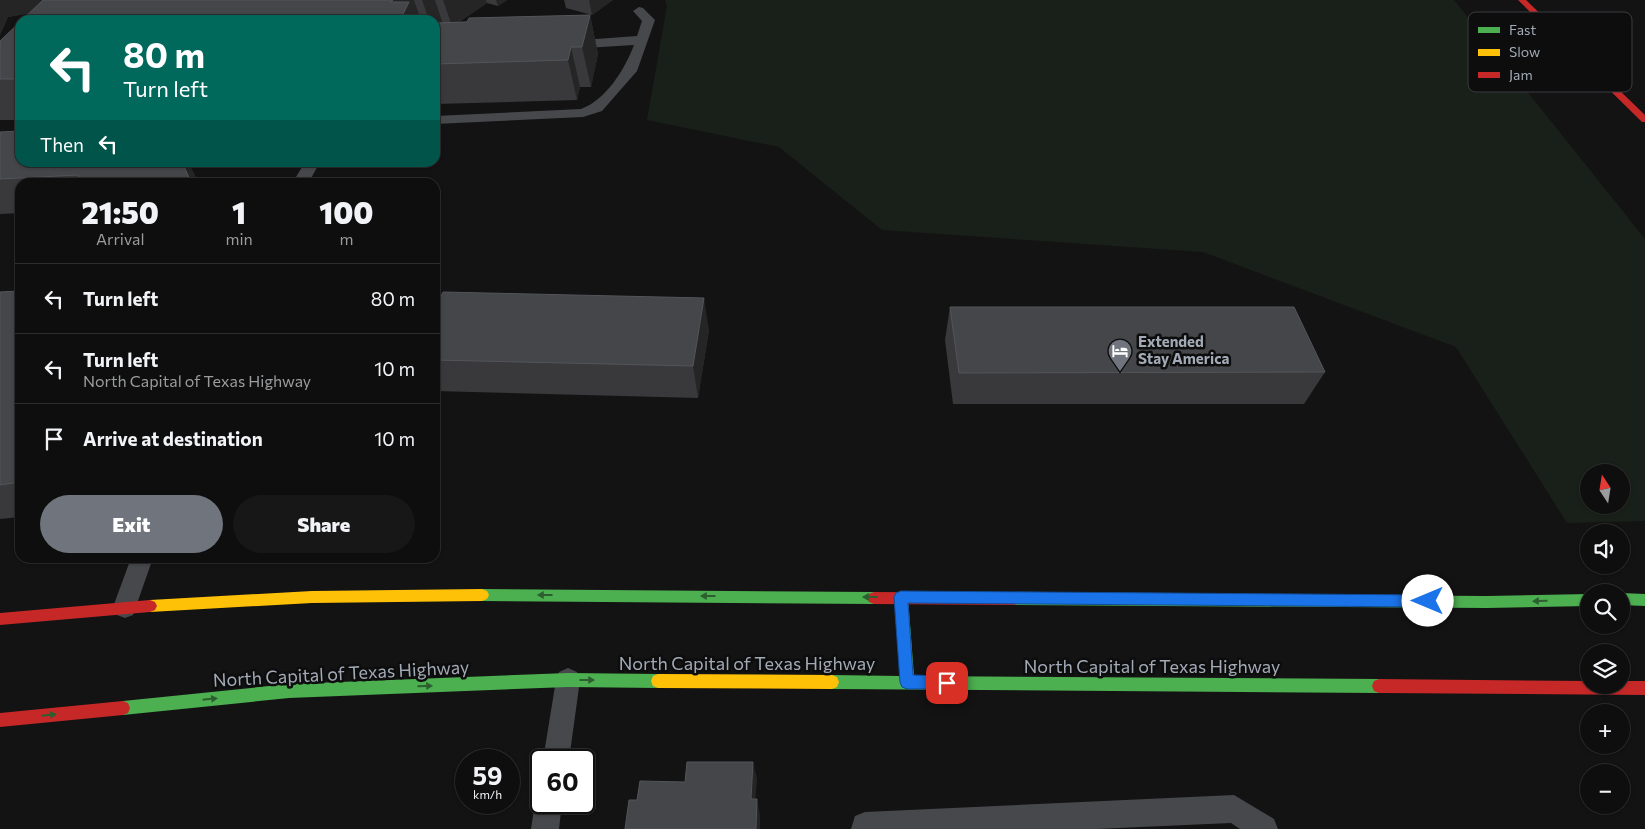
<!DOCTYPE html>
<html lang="en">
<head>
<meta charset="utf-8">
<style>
  :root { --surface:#0e0e0e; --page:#171717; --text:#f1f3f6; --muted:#9b9c9e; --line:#2e2e2e; --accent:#70757d }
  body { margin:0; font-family:Commissioner,sans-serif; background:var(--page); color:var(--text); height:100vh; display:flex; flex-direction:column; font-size:19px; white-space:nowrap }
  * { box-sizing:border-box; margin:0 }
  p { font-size:16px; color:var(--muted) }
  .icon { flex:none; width:28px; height:28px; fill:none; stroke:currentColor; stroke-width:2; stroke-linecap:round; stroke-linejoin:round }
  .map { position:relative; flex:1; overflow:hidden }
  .panel { position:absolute; left:15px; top:178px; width:425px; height:385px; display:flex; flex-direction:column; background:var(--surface); border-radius:15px; box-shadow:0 1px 4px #0004,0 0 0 1px var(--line) }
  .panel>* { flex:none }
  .top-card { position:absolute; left:15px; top:15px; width:425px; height:152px; border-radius:15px; box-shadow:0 1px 4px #0004,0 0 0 1px var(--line); background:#00695c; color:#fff; overflow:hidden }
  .needle { width:32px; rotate:348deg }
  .tools { position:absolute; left:1580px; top:464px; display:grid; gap:10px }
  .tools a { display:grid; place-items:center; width:50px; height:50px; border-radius:50%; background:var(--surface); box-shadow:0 1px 4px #0004,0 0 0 1px var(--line); font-size:25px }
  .speed { position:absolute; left:455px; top:749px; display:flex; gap:10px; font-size:25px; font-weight:700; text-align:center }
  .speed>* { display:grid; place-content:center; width:65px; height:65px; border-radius:50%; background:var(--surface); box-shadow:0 1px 4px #0004,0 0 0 1px var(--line); line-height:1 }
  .speed small { font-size:12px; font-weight:400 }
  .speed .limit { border:2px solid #111; border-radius:8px; background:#fff; color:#111 }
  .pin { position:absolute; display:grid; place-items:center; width:42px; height:42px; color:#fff; margin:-21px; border-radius:10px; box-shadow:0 2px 8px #0006 }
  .me { position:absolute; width:55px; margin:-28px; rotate:270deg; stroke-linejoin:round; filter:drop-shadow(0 0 4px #0008) }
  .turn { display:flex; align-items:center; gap:18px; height:105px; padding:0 25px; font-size:22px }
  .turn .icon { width:65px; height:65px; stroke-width:2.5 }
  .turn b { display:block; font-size:35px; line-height:42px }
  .then { display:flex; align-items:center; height:48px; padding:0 25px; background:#0003; gap:10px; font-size:19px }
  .eta { display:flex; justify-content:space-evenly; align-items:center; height:85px; text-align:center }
  .eta b { font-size:30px; font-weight:800; line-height:35px }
  .button { display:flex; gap:10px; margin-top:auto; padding:10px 25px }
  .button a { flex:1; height:58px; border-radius:30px; background:var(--accent); color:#fff; font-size:20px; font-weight:800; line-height:58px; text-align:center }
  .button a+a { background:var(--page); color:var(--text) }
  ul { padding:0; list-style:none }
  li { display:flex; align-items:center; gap:15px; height:70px; padding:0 25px; border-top:1px solid var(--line) }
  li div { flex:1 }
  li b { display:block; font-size:19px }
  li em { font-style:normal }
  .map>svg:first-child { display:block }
  .green { fill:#192019; fill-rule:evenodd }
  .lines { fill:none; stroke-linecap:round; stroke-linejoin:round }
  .lane { fill:#46484c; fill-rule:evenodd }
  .fast { fill:#4caf50; fill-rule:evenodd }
  .slow { fill:#ffc107; fill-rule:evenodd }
  .jam { fill:#c62828; fill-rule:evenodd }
  .wall { fill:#39393c }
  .shaded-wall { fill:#252526 }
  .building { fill:#444649; stroke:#53555a }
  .oneway { fill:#2c5e2f }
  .route { fill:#1a73e8; stroke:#114b97 }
  .labels { text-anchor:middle; stroke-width:5; stroke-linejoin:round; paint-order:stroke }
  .poi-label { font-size:15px; font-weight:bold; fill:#a2aab6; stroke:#0d0d0e; text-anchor:start }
  .near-street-label { font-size:18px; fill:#a2aab6; stroke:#0d0d0e }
  .key { fill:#0d0d0e; stroke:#3a3c40; stroke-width:1 }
  .key-label { font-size:14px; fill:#a2aab6 }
</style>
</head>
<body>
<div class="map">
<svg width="1645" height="829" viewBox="0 0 1645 829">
  <rect width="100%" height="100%" fill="#131313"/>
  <!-- green -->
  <path class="green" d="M 665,0 L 1454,0 L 1645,239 L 1645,521 L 1567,523 L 1456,347 L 1203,252 L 882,230 L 779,147 L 647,120 L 667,6 ZM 1621,472 L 1621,505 L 1589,505 L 1589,472 Z"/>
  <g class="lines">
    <!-- lane -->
    <path class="lane" d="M 639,7 L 643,8 L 655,20 L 637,71 L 602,111 L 583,117 L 435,124 L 435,116 L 581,109 C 606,100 625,69 634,45 L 569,49 L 562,45 L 569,41 L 637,36 L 642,21 L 633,11 Z
      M 305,162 L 320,162 L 309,182 L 293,182 Z
      M 131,558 L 153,558 L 133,615 L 125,618 L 117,615 L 113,607 Z
      M 568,668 L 577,672 L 580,680 L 569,760 L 543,760 L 556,680 L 559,672 Z
      M 539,792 L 541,792 L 541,802 L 562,802 L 559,829 L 531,829 L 535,802 Z
      M 1234,795 L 1274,819 L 1278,829 L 1240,829 L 1231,823 L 1096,829 L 851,829 L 855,816 L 865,812 Z"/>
    <!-- fast -->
    <path class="fast" d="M 482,589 L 874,592 L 879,594 L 881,598 L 879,602 L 874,604 L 482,601 L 477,599 L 475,595 L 477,591 Z
      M 901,591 L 906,593 L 908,597 L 914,676 L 1379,679 L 1384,681 L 1386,686 L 1384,691 L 1379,693 L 832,689 L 827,687 L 825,682 L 827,677 L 832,675 L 900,676 L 894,597 L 896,593 Z
      M 1014,593 L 1487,596 L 1589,594 L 1589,606 L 1487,608 L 1014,605 L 1009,603 L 1007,599 L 1009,595 Z
      M 1621,593 L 1645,594 L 1645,606 L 1621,605 Z
      M 568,673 L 658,674 L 663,676 L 665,681 L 663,686 L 658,688 L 568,687 L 289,698 L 123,715 L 118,713 L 116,708 L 118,703 L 123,701 L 289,684 Z"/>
    <!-- slow -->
    <path class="slow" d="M 482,589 L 487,591 L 489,595 L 487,599 L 482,601 L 312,603 L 150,612 L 145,610 L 143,606 L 145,602 L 150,600 L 312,591 Z
      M 658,674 L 832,675 L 837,677 L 839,682 L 837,687 L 832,689 L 658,688 L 653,686 L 651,681 L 653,676 Z"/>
    <!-- jam -->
    <path class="jam" d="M 1518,0 L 1526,0 L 1645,115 L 1645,122 L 1642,122 Z
      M 874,592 L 1014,593 L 1019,595 L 1021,599 L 1019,603 L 1014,605 L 874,604 L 869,602 L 867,598 L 869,594 Z
      M 150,600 L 155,602 L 157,606 L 155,610 L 150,612 L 0,625 L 0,613 Z
      M 1379,679 L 1589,681 L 1589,685 L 1621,685 L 1621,681 L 1645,681 L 1645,695 L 1379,693 L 1374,691 L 1372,686 L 1374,681 Z
      M 123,701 L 128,703 L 130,708 L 128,713 L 123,715 L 0,727 L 0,713 Z"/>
  </g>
  <!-- wall -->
  <path class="wall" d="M 0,0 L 507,0 L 498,6 L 487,3 L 459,22 L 590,15 L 598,54 L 591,87 L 580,87 L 577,100 L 435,104 L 435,20 L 22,20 L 29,13 L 8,17 L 0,35 Z
    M 564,0 L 613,0 L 592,15 L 566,8 Z
    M 0,79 L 20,79 L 20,120 L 0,120 Z
    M 0,132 L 20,162 L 188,162 L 198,182 L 20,182 L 20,213 L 0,214 Z
    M 20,291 L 20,517 L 0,519 L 0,292 Z
    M 950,307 L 1325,372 L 1304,404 L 953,404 L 945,340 Z
    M 435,309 L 709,330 L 698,398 L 435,391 Z"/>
  <!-- shaded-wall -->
  <path class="shaded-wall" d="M 0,0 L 102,0 L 104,2 L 8,17 L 0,35 Z
    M 393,0 L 414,0 L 421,20 L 397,20 L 390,2 Z
    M 422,0 L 435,0 L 443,24 L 435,29 L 435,20 L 429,20 Z
    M 443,0 L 486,0 L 487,3 L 452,26 Z
    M 496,0 L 507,0 L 498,6 Z
    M 589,0 L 613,0 L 592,15 Z
    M 590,15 L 598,54 L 591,87 L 582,47 Z
    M 571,47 L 580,87 L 577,100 L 568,60 Z
    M 182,162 L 188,162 L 198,182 L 191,182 Z
    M 704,298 L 709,330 L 698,398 L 693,366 Z
    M 753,762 L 757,779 L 754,815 L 751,799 Z
    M 757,799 L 760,815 L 760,829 L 756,829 Z"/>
  <!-- building -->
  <path class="building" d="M 43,0 L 393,0 L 390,2 L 409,2 L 400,20 L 357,20 L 360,16 L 318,17 L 316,20 L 22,20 Z
    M 590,15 L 582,47 L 571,47 L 568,60 L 435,64 L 435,23 L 467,22 L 469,18 Z
    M 20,22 L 20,79 L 0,79 L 0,41 Z
    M 20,131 L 20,162 L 182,162 L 191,182 L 80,182 L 78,175 L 0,179 L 0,132 Z
    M 20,291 L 20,482 L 0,485 L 0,292 Z
    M 443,292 L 704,298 L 693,366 L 435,360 L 435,309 Z
    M 950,307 L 1294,307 L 1325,372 L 959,373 Z
    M 687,762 L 753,762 L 751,799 L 757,799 L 756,829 L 625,829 L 629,800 L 637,800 L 640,781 L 685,782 Z"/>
  <!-- one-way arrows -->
  <defs><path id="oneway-solid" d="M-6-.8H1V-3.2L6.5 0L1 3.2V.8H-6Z" transform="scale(1.25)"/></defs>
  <g class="oneway">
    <use href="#oneway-solid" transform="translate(545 595) rotate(-180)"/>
    <use href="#oneway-solid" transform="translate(708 596) rotate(-180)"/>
    <use href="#oneway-solid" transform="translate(870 597) rotate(-180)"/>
    <use href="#oneway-solid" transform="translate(1540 601) rotate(179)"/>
    <use href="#oneway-solid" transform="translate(587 680)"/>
    <use href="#oneway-solid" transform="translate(425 686) rotate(-2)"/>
    <use href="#oneway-solid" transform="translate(210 699) rotate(-6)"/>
    <use href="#oneway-solid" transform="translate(49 715) rotate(-6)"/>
  </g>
  <!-- route -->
  <path class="route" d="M 901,591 L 1428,595 L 1433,597 L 1435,601 L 1433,606 L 1428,607 L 908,603 L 913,675 L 947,676 L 952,678 L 954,683 L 952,687 L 947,689 L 907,689 L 902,687 L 900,682 L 894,597 L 896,593 Z"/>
  <!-- icons -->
  <defs>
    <symbol id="hotel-pin" viewBox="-11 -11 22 30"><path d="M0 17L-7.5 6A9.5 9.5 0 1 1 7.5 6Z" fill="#70757d" stroke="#0d0d0e"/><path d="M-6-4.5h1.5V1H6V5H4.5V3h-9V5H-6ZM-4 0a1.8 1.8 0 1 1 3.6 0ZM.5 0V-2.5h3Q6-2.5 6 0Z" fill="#fff"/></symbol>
  </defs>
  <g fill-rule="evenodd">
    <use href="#hotel-pin" x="1106" y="337" width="28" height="38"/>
  </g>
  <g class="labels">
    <!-- poi labels -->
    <g class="poi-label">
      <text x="1138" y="347">Extended<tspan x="1138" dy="17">Stay America</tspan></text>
    </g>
    <!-- near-street labels -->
    <g class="near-street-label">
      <text x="747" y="670">North Capital of Texas Highway</text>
      <text x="1152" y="673">North Capital of Texas Highway</text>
      <text transform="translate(341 674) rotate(-3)" y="6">North Capital of Texas Highway</text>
    </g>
  </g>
  <!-- legend -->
  <rect x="1468" y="12" width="164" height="80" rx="8" class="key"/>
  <rect x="1478" y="27" width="22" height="6" fill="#4caf50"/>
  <rect x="1478" y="49" width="22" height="7" fill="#ffc107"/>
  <rect x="1478" y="72" width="22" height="6" fill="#c62828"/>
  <g class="key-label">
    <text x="1509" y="35">Fast</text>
    <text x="1509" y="57">Slow</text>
    <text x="1509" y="80">Jam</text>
  </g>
</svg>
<div class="tools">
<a><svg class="needle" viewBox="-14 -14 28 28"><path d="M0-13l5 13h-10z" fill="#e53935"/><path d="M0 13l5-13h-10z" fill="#9b9c9e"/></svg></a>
<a><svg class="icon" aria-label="sound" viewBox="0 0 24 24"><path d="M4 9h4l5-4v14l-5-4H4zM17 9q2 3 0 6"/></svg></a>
<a><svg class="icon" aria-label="search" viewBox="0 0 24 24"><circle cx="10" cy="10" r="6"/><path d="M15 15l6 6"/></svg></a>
<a><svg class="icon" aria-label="layers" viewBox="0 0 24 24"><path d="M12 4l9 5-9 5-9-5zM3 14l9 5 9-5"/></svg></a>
<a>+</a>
<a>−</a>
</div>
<div class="speed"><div>59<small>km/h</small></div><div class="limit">60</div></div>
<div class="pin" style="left:947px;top:683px;background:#d93025"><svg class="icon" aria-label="arrive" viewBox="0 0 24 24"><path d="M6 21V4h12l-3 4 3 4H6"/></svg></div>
<svg class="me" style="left:1428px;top:601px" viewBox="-20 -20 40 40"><circle r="19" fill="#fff"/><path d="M0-13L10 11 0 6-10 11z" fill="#1a73e8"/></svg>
<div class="top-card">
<div class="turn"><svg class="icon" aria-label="left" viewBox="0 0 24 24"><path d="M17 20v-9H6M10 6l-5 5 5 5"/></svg><div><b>80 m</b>Turn left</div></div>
<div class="then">Then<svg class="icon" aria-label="left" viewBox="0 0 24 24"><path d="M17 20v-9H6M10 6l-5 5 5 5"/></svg></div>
</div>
<section class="panel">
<div class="eta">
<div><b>21:50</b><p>Arrival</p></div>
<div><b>1</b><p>min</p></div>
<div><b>100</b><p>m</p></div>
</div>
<ul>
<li><svg class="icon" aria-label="left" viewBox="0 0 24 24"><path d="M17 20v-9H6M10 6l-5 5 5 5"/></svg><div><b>Turn left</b></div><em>80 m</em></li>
<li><svg class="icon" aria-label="left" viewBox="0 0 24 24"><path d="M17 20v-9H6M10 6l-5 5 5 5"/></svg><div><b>Turn left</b><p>North Capital of Texas Highway</p></div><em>10 m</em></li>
<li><svg class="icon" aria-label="arrive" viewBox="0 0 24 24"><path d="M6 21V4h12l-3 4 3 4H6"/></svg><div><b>Arrive at destination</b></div><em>10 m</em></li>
</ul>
<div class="button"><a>Exit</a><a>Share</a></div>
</section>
</div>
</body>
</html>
